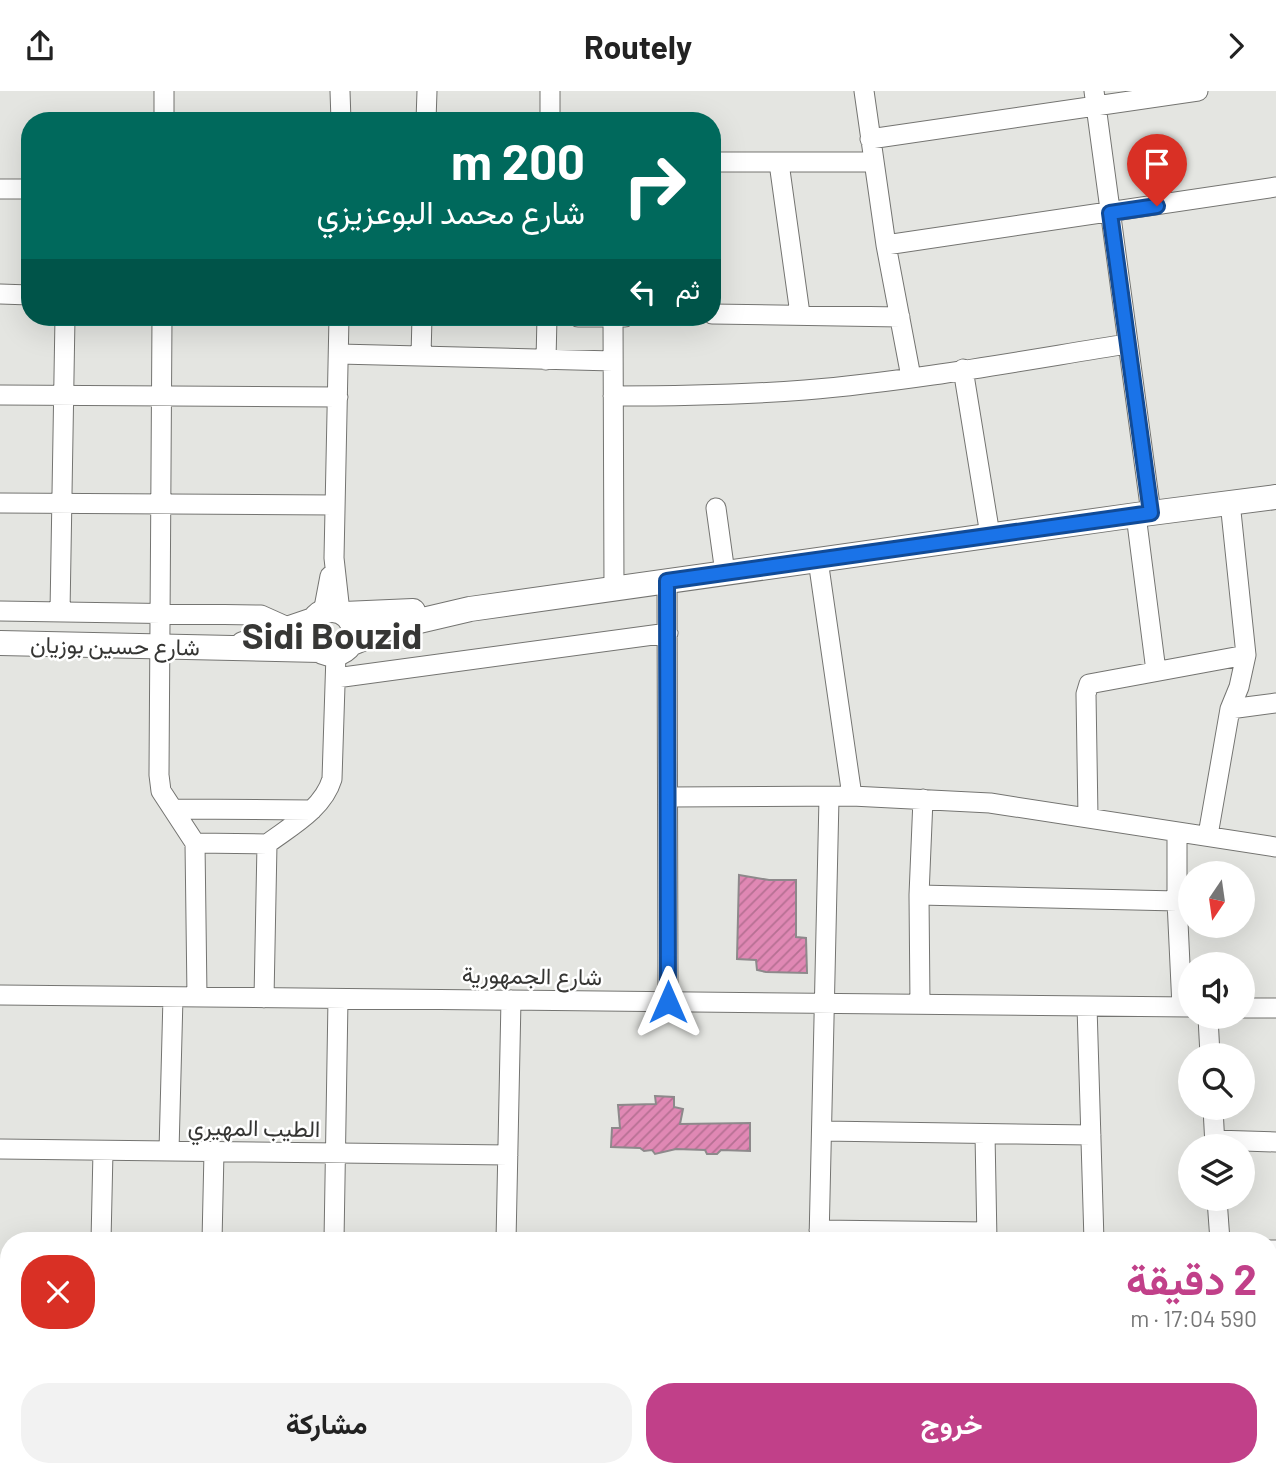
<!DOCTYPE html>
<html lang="ar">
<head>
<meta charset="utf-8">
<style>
  :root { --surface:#fff; --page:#f2f2f2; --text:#222; --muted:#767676; --accent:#c14089 }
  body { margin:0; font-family:Barlow,Vazirmatn,sans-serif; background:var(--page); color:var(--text); direction:rtl; height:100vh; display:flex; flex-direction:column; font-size:26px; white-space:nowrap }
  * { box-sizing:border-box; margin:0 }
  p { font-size:23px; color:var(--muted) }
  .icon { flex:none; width:38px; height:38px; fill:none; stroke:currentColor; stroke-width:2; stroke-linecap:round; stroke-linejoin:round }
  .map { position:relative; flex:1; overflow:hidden; direction:ltr }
  .side { position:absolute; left:0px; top:1141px; width:1278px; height:245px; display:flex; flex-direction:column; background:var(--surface); border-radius:28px 28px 0 0; box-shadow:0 7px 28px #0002; direction:rtl }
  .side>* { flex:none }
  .banner { position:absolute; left:21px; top:21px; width:700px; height:214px; border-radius:28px; box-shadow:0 7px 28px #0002; direction:rtl; background:#00695c; color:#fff; overflow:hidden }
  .needle { width:46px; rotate:193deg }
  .fabs { position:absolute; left:1178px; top:770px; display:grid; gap:14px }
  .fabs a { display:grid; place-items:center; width:77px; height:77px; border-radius:50%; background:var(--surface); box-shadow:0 7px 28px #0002; font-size:35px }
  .pin { position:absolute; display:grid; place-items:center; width:60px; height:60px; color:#fff; margin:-72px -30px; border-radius:50% 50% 50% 0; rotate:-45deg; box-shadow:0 0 7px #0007 }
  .pin .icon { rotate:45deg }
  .me { position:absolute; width:77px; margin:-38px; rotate:0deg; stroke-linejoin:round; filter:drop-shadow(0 0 5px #0008) }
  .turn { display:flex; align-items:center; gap:24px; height:147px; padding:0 21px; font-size:32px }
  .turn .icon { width:91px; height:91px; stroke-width:2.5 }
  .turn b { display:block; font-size:49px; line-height:60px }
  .then { display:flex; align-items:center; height:66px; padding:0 21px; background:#0003; gap:14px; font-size:26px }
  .round { display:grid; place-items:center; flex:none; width:74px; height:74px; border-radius:28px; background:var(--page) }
  .head { display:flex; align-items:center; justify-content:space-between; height:119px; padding:0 21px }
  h1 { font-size:42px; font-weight:700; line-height:52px; color:var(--accent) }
  .primary-button { display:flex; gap:14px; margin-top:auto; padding:14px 21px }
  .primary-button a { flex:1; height:80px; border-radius:28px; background:var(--accent); color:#fff; font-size:28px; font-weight:700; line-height:80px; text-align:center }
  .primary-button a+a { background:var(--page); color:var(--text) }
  header { display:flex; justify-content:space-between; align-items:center; height:91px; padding:0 21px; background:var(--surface); font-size:32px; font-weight:700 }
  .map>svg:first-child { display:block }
  .building { fill:url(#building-hatch); stroke:#8d898b; stroke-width:2 }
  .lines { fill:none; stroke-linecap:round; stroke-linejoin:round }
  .minor-casing { stroke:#747471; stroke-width:21 }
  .major-casing { stroke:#747471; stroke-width:26 }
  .minor { stroke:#fff; stroke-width:19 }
  .major { stroke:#fff; stroke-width:24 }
  .route-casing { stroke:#114b97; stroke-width:18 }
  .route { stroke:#1a73e8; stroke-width:12 }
  .labels { text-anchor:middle; stroke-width:5; stroke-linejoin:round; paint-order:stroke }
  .street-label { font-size:23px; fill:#353533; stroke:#fff }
  .town-label { font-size:37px; font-weight:bold; fill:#373735; stroke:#fff }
</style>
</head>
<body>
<header><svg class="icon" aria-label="forward" viewBox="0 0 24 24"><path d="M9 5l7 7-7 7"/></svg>Routely<svg class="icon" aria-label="share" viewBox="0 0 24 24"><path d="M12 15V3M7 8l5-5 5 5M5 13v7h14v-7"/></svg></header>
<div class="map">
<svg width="1276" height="1386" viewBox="0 0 1276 1386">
  <defs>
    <pattern id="building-hatch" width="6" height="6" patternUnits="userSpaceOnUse" patternTransform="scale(1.75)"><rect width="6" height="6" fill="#e088b4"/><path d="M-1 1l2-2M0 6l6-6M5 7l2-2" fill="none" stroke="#b67093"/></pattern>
  </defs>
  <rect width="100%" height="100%" fill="#e4e5e1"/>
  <!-- building -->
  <path class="building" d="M 739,784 L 769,789 L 796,789 L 796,846 L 806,847 L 807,882 L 766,881 L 757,879 L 756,869 L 737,868 Z
    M 655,1005 L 674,1006 L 674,1016 L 683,1018 L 680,1033 L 750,1032 L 750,1060 L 721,1059 L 717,1063 L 707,1063 L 705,1059 L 676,1058 L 655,1063 L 652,1059 L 644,1060 L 640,1057 L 611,1056 L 612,1037 L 620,1037 L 618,1014 L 656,1013 Z"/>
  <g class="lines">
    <defs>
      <path id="minor" d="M 340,0 L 341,30
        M 864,0 L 886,154 L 911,286
        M 1094,0 L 1151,422
        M 164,30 L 164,0
        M 426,30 L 427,0
        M 550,30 L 550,0
        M 870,48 L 1198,0
        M 712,71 L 874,71
        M 779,72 L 800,223
        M 0,98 L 30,98
        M 886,154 L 1276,96
        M 0,203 L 30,204
        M 712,223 L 900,226
        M 162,226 L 159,684 L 161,700 L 195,752 L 197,906
        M 339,226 L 334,467 L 340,521
        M 578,226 L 625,226
        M 613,226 L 614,497
        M 339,263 L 613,270
        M 421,265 L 422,226
        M 546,269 L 547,226
        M 963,278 L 990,444
        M 0,304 L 338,306
        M 613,305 C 677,305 741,304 805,299 C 913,290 1020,270 1127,253
        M 0,412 L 335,414
        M 716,417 L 725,482
        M 1136,424 L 1156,580
        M 818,469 L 852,705
        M 667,490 L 668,911
        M 0,520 L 261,524 L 290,537
        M 60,521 L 65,226
        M 323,522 L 330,485
        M 336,587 L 668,542
        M 1230,618 L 1276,612
        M 669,706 L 852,705 L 990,712 L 1276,756
        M 175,718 L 312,719
        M 1088,726 L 1086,603 L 1089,593 L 1246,564
        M 1177,742 L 1177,810 L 1182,916
        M 1208,744 L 1230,618 L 1239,596 L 1246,564 L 1230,411
        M 195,752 L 267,753
        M 919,804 L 1177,810
        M 0,904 L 1190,916
        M 264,907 L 267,753 C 291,735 323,718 332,688 L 336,563
        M 920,913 L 919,804 L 923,708
        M 1087,915 L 1094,1150
        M 1242,917 L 1276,917
        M 1208,926 L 1210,964
        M 1213,1017 L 1215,1055
        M 823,1040 L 1091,1044
        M 985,1043 L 987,1150
        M 1214,1049 L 1276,1051
        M 0,1058 L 508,1064
        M 169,1060 L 173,906
        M 1217,1108 L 1220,1150
        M 819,1139 L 987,1141
        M 101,1150 L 103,1060
        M 212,1150 L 214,1061
        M 334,1150 L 338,908
        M 506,1150 L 511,909
        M 819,1150 L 829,707
        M 1269,1159 L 1276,1159
        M 0,1238 L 9,1238
        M 1269,1275 L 1276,1275
        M 1269,1337 L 1276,1351
        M 0,1374 L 9,1374
        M 412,1377 L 454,1381 L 771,1386
        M 971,1377 L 974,1386
        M 71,1386 L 72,1377
        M 331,1386 L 332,1377
        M 1127,1386 L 1136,1377"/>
      <path id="major" d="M310 541a22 22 0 1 1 44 0a22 22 0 1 1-44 0Z
        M 344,523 L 413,520
        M 0,552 L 320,559
        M 243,553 L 313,529
        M 350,553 L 389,537 L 470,518 L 1136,424 L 1276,406"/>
    </defs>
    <!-- minor casing -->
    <use href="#minor" class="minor-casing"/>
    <!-- major casing -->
    <use href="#major" class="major-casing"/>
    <!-- minor -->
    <use href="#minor" class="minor"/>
    <!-- major -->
    <use href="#major" class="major"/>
  </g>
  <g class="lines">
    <defs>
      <path id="route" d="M 668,911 L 667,490 L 1151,422 L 1110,122 L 1157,115"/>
    </defs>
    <!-- route casing -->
    <use href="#route" class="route-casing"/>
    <!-- route -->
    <use href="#route" class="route"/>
  </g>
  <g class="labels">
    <!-- street labels -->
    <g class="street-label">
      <text transform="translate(115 555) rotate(1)" y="8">شارع حسين بوزيان</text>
      <text transform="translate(532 885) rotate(1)" y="8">شارع الجمهورية</text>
      <text transform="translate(254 1037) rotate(1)" y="8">الطيب المهيري</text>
    </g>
    <!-- town labels -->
    <g class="town-label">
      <text x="332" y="558">Sidi Bouzid</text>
    </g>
  </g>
</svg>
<div class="fabs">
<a><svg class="needle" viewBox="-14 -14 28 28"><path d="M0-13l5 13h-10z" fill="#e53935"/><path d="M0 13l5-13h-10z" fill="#767676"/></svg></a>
<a><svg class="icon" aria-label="sound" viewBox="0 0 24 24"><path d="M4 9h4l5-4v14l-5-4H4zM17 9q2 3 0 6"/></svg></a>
<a><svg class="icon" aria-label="search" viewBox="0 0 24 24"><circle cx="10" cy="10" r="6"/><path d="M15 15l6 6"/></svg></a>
<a><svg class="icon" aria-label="layers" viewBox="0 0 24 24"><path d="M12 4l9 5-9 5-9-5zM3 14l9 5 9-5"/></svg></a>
</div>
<div class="pin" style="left:1157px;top:115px;background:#d93025"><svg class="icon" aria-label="arrive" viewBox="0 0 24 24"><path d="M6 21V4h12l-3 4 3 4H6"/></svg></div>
<svg class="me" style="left:668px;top:911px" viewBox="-20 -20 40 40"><path d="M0-17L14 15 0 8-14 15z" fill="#1a73e8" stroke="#fff" stroke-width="4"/></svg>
<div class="banner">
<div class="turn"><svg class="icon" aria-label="right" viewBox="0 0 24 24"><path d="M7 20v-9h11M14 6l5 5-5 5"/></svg><div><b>200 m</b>شارع محمد البوعزيزي</div></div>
<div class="then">ثم<svg class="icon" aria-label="left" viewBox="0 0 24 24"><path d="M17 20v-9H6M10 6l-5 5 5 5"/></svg></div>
</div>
<section class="side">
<div class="head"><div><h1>2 دقيقة</h1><p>590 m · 17:04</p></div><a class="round" style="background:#d93025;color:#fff"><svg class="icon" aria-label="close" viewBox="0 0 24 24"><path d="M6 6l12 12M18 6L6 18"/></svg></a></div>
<div class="primary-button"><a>خروج</a><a>مشاركة</a></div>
</section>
</div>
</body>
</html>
